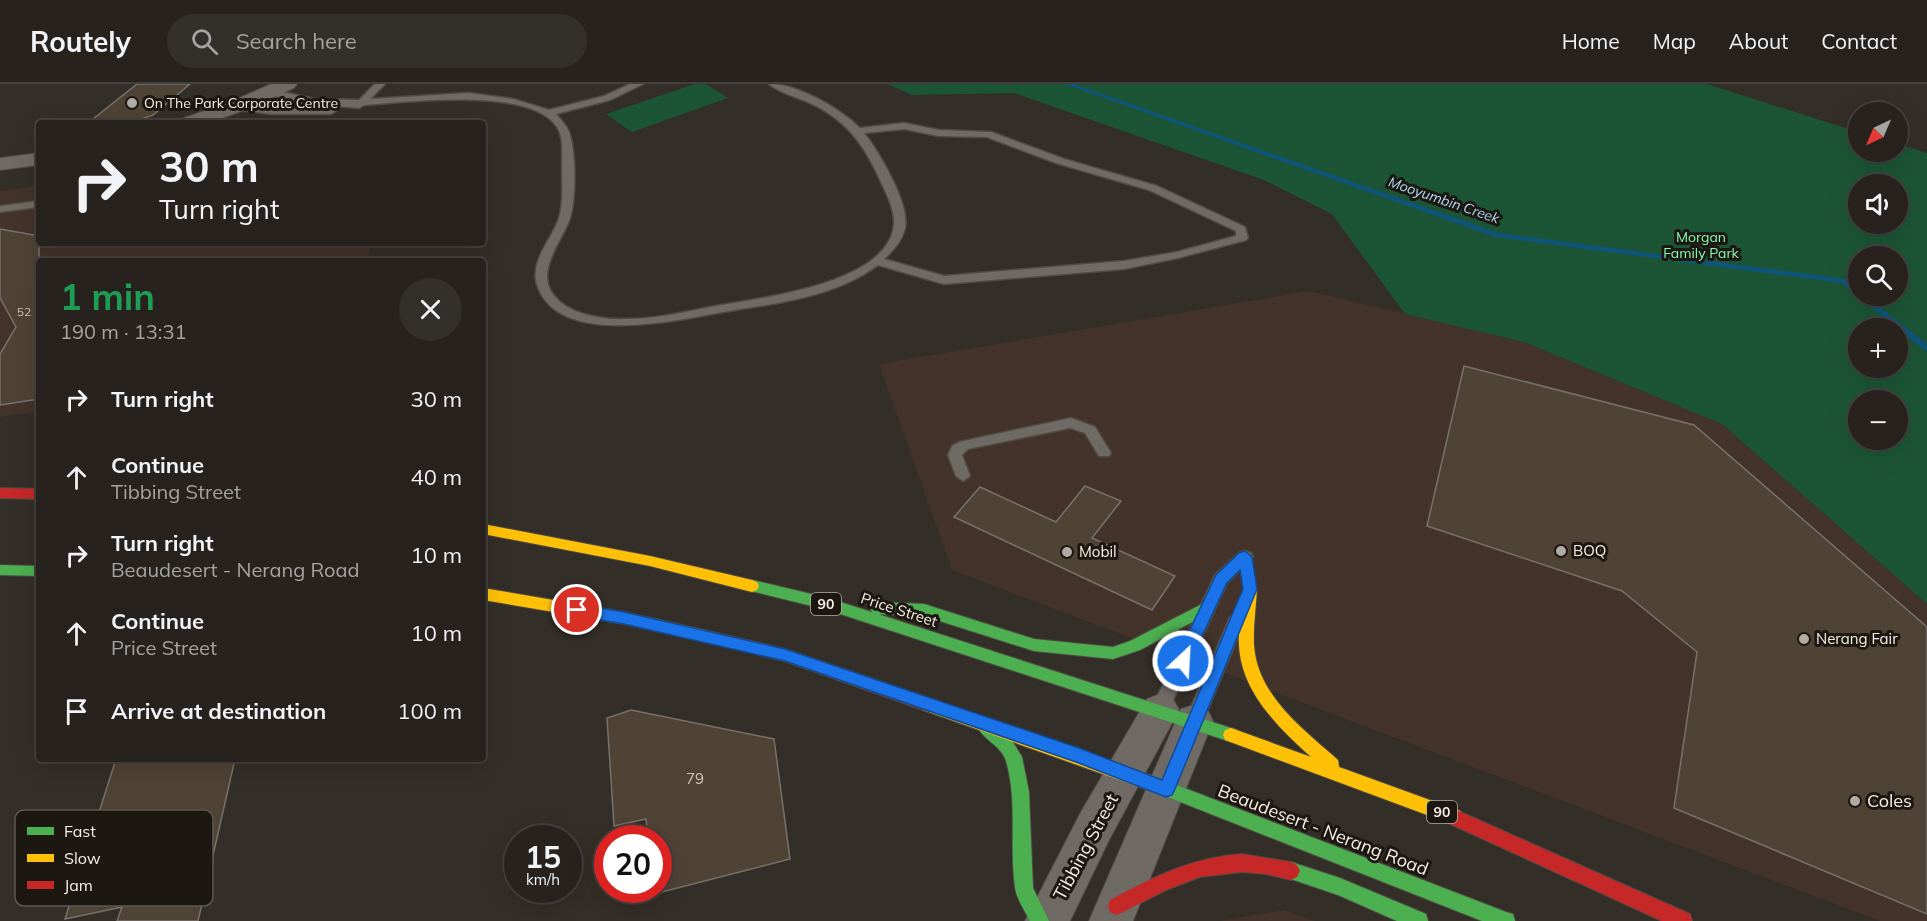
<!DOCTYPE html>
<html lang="en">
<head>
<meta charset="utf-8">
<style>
  :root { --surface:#27221e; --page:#332f2b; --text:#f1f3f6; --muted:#a4a4a4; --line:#433f3c }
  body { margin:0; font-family:Mulish,sans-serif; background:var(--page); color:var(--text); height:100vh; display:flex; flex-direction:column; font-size:22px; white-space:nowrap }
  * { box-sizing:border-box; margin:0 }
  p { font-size:20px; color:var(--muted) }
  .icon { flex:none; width:33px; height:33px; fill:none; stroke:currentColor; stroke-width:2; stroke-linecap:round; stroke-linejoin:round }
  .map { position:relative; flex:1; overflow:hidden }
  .panel { position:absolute; left:36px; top:174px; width:450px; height:504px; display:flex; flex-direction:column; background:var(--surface); border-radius:6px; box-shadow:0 6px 24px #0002,0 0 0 2px var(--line) }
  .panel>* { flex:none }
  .hud { position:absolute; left:36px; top:36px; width:450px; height:126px; border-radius:6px; box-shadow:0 6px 24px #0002,0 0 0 2px var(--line); background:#27221e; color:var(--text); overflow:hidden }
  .needle { width:39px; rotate:224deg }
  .fabs { position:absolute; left:1848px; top:18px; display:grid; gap:12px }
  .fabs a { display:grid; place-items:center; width:60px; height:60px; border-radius:50%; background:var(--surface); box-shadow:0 6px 24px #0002,0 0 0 2px var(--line); font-size:30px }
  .speed { position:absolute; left:504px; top:741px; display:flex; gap:12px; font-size:30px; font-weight:700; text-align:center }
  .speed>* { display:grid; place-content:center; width:78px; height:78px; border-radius:50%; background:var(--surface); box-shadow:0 6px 24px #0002,0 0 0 2px var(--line); line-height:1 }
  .speed small { font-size:15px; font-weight:400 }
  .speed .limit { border:9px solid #d22; background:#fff; color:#111 }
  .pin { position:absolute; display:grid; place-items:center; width:51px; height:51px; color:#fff; margin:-26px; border:3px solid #fff; border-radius:50%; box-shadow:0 2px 6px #0007 }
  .me { position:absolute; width:66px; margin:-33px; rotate:25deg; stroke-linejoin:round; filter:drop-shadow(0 0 4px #0008) }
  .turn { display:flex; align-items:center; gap:21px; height:126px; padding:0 24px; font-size:27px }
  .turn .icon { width:78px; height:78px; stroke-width:2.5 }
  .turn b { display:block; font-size:42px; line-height:51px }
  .round { display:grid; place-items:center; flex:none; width:63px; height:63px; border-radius:32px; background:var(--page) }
  .summary { display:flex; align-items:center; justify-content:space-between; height:102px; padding:0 24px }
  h1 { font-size:36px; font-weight:700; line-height:45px; color:#1e9e55 }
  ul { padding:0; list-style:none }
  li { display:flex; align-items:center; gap:18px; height:78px; padding:0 24px }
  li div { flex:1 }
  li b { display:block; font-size:22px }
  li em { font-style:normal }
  header { display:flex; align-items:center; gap:36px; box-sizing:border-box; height:84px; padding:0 30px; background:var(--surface); border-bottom:2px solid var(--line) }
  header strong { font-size:28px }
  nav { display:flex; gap:33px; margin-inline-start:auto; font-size:21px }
  .search { width:420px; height:54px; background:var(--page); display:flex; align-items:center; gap:15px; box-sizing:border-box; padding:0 21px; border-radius:33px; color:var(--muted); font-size:22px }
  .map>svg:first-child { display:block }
  .commercial { fill:#43332a }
  .green { fill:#1c5535; fill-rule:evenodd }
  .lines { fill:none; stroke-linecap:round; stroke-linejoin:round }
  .stream { fill:#0f557a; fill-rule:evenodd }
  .building { fill:#4f4335; stroke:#77716c; stroke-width:1.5 }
  .lane-casing { stroke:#504a44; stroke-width:3 }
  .street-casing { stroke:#504a44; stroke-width:2 }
  .fast-casing { stroke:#504a44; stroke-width:2 }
  .slow-casing { stroke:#504a44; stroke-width:2 }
  .jam-casing { stroke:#504a44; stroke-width:2 }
  .lane { fill:#6f6a64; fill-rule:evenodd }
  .street { fill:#6f6a64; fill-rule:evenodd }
  .fast { fill:#4caf50; fill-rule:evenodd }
  .slow { fill:#ffc107; fill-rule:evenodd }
  .jam { fill:#c62828; fill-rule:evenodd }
  .route { fill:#1a73e8; stroke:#114b97; stroke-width:1.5 }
  .poi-dot { fill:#b2aba4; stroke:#1d1712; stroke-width:2 }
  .labels { text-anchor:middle; stroke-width:6; stroke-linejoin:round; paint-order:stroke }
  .number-label { font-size:12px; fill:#ccc3ba }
  .far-poi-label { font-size:14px; fill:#f6eee6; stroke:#1d1712; text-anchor:start }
  .far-water-label { font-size:14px; font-style:italic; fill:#b2dcf9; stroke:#1d1712 }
  .far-park-label { font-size:14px; fill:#83fab2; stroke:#1d1712 }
  .shield { fill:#1d1712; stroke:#b5aea6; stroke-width:1.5 }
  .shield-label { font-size:14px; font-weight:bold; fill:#f6eee6 }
  .poi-label { font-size:15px; fill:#f6eee6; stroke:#1d1712; text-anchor:start }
  .street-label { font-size:15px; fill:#f6eee6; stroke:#1d1712 }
  .near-number-label { font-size:15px; fill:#ccc3ba }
  .near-poi-label { font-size:18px; fill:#f6eee6; stroke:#1d1712; text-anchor:start }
  .near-street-label { font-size:18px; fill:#f6eee6; stroke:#1d1712 }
  .key { fill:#1d1712; stroke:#5e5852; stroke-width:1.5 }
  .key-label { font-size:16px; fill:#f6eee6 }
</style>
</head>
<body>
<header>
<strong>Routely</strong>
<div class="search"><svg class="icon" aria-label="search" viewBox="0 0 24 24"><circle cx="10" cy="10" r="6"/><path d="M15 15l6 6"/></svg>Search here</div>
<nav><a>Home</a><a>Map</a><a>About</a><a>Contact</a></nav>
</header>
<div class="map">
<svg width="1927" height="837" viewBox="0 0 1927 837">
  <rect width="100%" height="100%" fill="#342e28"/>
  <!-- commercial -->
  <path class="commercial" d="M 39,102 L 39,159 L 371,159 L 367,177 L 39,177 L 39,327 L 0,333 L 0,107 Z
    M 1309,207 L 1524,258 L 1722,340 L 1927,520 L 1927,837 L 1880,837 L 952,486 L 879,280 Z
    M 1284,826 L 1315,837 L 1220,837 Z"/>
  <!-- green -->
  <path class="green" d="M 695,0 L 706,0 L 728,14 L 632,48 L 606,30 Z
    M 887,0 L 1707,0 L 1858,48 L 1858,68 L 1898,68 L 1898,60 L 1927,69 L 1927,520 L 1722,340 L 1524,258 L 1405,230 L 1332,130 L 1264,96 L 1014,9 L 912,11 ZM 1858,100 L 1898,100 L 1898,140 L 1858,140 ZM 1858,172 L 1898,172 L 1898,212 L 1858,212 ZM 1858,244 L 1898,244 L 1898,284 L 1858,284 ZM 1858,316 L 1898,316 L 1898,356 L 1858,356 Z"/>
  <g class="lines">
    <!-- stream -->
    <path class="stream" d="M 1065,0 L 1074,0 L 1499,149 L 1846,195 L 1858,205 L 1858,212 L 1866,212 L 1927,260 L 1927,267 L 1924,266 L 1841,199 L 1495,153 Z"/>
  </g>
  <!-- building -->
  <path class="building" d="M 137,0 L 190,0 L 153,31 L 141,35 L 139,39 L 88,39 Z
    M 0,145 L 39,152 L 39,315 L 0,321 L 0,270 L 16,243 L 0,214 Z
    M 1464,282 L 1694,341 L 1927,543 L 1927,830 L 1674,724 L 1697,568 L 1622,507 L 1427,442 Z
    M 1085,402 L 1121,417 L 1092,454 L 1175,492 L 1152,526 L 954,433 L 980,403 L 1056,438 Z
    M 631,626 L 774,655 L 790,775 L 654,810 L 654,806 L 658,806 L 658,754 L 648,754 L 646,735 L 614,742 L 607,634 Z
    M 116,675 L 235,675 L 198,837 L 117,837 L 122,823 L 65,835 Z"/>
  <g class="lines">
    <defs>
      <path id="lane" d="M 375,0 L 385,0 L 370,15 L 469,9 L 513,15 L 549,26 L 604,12 L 630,0 L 643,0 L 610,16 L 556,30 C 561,36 566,41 569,48 C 576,68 576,115 570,134 C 562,159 530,191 559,217 C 576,232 606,236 628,235 C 659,235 692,226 722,221 C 766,213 888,199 894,141 C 895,126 887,111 881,98 C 865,62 847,36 810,19 C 797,13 780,9 769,0 C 798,0 839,24 860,44 L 904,39 L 939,46 L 991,48 L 1064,75 L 1157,102 L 1245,143 L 1248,154 L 1246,156 L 1178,174 L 1124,185 L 944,200 L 878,181 C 833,214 776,219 723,228 C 677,236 567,262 540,208 C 526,181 549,160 558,137 C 564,120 562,101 562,83 C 562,70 564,54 557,43 C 531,2 406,18 364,21 L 359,24 L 292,18 L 264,8 L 269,5 L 315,15 L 359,16 ZM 904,45 L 939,52 L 987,53 L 1056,79 L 1149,106 L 1236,147 L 1236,152 L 1177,168 L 1124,177 L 944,192 L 884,175 C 893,167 902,157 905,144 C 910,120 879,68 864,49 Z
        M 235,20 L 271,24 L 331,24 L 336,27 L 331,30 L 271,30 L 232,25 L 232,21 Z
        M 39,117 L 39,123 L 0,128 L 0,122 Z
        M 1071,334 L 1095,343 L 1111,369 L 1109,372 L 1099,372 L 1085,349 L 1070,344 L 968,365 L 962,371 L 970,392 L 963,397 L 956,392 L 948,371 L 952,362 L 959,358 Z
        M 1245,467 L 1251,469 L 1253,473 L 1227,499 L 1166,631 L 1160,634 L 1154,631 L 1151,626 L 1215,491 L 1239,469 Z
        M 1236,531 L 1242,533 L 1244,538 L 1203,637 L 1200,643 L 1194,645 L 1188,643 L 1185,637 L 1228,538 L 1230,533 Z"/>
      <path id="street" d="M 271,0 L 297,0 L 294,4 L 242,27 L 208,39 L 178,39 L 181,35 L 228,19 Z
        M 39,69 L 39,81 L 0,86 L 0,74 Z
        M 1160,610 L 1173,615 L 1179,626 L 1109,756 L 1070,837 L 1025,837 L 1081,728 L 1147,615 Z
        M 1194,621 L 1207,625 L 1213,637 L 1133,837 L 1089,837 L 1181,625 Z"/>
      <path id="fast" d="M 0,481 L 39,482 L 39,492 L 0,491 Z
        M 752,496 L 828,514 L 1231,644 L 1237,646 L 1239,651 L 1237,656 L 1231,658 L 828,526 L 747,506 L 745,502 L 747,498 Z
        M 1208,517 L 1213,519 L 1215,523 L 1213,527 L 1140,566 L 1113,575 L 1034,567 L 924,532 L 877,530 L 872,528 L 870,524 L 872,520 L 877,518 L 924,520 L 1034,555 L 1113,563 L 1130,557 Z
        M 985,635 L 991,637 L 1011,655 L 1022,673 L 1029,708 L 1033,804 L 1049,837 L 1030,837 C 1025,827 1016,814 1015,803 C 1009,762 1018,718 1006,677 C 1002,662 983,656 977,642 L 979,637 Z
        M 1156,693 L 1506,828 L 1513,830 L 1515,837 L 1482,837 L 1150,706 L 1147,701 L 1150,696 Z
        M 1291,778 L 1340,794 L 1426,830 L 1428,837 L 1397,837 L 1338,811 L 1285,793 L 1282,787 L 1285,781 Z"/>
      <path id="slow" d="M 483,440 L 650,472 L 752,496 L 757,498 L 759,502 L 757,506 L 752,508 L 650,482 L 483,450 Z
        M 1250,499 L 1255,501 L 1257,505 C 1256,524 1253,543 1254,561 C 1257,611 1303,645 1338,676 L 1339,683 L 1460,727 L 1463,733 L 1460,739 L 1454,741 L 1225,656 L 1223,651 L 1225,646 L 1231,644 L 1311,673 C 1279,644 1241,608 1239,561 C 1238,543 1241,524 1243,505 L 1245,501 Z
        M 483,504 L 624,528 L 704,546 L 709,548 L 712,552 L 709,556 L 704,558 L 624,540 L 483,516 Z
        M 929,614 L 1156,693 L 1162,696 L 1165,701 L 1162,706 L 1156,709 L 923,626 L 921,621 L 923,616 Z"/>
      <path id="jam" d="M 0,404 L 39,405 L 39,415 L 0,414 Z
        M 704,546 L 785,565 L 935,616 L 937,621 L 935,626 L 929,628 L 784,577 L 699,556 L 696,552 L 699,548 Z
        M 1454,725 L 1690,830 L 1692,837 L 1662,837 L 1448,739 L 1445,733 L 1448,727 Z
        M 1242,770 L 1291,778 L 1297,781 L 1300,787 L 1297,793 L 1291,796 L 1266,790 L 1242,788 L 1200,793 L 1166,806 L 1117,831 L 1110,828 L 1108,822 L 1110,816 C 1153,793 1194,773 1242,770 Z"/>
    </defs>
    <!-- lane casing -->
    <use href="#lane" class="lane-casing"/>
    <!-- street casing -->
    <use href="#street" class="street-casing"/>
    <!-- fast casing -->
    <use href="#fast" class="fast-casing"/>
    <!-- slow casing -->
    <use href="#slow" class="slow-casing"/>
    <!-- jam casing -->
    <use href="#jam" class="jam-casing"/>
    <!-- lane -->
    <use href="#lane" class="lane"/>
    <!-- street -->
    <use href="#street" class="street"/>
    <!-- fast -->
    <use href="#fast" class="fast"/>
    <!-- slow -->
    <use href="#slow" class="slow"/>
    <!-- jam -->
    <use href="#jam" class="jam"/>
  </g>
  <!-- route -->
  <path class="route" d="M 1245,467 L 1252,473 L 1257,505 L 1175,705 L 1172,711 L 1166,713 L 1076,678 L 785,577 L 624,540 L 577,532 L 572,530 L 570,526 L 572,522 L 577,520 L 624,528 L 785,565 L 1079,664 L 1162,696 L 1243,505 L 1240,486 L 1227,499 L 1188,582 L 1183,584 L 1177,582 L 1175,577 L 1216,491 L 1239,469 Z"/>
  <!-- markers -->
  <g class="poi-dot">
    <circle cx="132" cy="19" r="6"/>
    <circle cx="1561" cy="467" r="6"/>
    <circle cx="1067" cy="468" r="6"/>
    <circle cx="1804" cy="555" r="6"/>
    <circle cx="1855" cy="717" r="6"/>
  </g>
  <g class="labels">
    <!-- number labels -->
    <g class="number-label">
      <text x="24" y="232">52</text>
    </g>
    <!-- far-poi labels -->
    <g class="far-poi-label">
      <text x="144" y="24">On The Park Corporate Centre</text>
    </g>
    <!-- far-water labels -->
    <g class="far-water-label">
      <text transform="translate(1444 116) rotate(19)" y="5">Mooyumbin Creek</text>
    </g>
    <!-- far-park labels -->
    <g class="far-park-label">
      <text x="1701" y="158">Morgan<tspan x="1701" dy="16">Family Park</tspan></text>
    </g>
    <!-- shield labels -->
    <g class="shield">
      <rect x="811" y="509" width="30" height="22" rx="4.5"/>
      <rect x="1427" y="717" width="30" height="22" rx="4.5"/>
    </g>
    <g class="shield-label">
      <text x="826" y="525">90</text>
      <text x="1442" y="733">90</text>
    </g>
    <!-- poi labels -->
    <g class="poi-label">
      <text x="1573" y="472">BOQ</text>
      <text x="1079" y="473">Mobil</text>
      <text x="1816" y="560">Nerang Fair</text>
    </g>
    <!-- street labels -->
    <g class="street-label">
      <text transform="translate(899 526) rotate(18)" y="5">Price Street</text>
    </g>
    <!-- near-number labels -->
    <g class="near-number-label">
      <text x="695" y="700">79</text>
    </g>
    <!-- near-poi labels -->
    <g class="near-poi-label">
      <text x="1867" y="723">Coles</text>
    </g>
    <!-- near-street labels -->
    <g class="near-street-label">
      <text transform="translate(1323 746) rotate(21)" y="6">Beaudesert - Nerang Road</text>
      <text transform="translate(1086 763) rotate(-62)" y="6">Tibbing Street</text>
    </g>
  </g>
  <!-- legend -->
  <rect x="15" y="726" width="198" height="96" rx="9" class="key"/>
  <rect x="27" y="743" width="27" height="8" fill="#4caf50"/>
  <rect x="27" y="770" width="27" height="8" fill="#ffc107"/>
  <rect x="27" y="797" width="27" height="8" fill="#c62828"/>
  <g class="key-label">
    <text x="64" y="753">Fast</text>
    <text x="64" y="780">Slow</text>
    <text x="64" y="807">Jam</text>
  </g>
</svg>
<div class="fabs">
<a><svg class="needle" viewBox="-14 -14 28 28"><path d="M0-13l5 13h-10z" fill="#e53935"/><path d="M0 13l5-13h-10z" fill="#a4a4a4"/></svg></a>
<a><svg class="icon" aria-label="sound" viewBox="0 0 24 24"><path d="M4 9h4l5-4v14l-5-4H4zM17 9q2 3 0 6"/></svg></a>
<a><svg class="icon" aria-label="search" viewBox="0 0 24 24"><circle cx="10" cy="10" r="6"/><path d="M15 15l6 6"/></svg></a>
<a>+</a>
<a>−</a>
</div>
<div class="speed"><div>15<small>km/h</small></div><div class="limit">20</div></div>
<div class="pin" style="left:577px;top:526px;background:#d93025"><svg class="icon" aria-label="arrive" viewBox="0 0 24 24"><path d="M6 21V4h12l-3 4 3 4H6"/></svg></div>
<svg class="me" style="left:1183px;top:577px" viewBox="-20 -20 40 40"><circle r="17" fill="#1a73e8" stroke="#fff" stroke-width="3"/><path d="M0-11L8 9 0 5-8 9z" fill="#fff"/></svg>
<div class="hud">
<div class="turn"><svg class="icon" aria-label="right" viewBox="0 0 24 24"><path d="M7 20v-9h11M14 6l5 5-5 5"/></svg><div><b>30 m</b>Turn right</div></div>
</div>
<section class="panel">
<div class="summary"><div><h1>1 min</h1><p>190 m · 13:31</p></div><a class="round"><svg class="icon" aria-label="close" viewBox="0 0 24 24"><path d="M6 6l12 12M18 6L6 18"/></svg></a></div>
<ul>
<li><svg class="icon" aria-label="right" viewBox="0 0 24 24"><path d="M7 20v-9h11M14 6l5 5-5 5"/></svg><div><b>Turn right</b></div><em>30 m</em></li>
<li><svg class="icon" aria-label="ahead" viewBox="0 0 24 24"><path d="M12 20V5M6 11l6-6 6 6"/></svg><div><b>Continue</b><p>Tibbing Street</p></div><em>40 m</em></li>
<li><svg class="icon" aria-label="right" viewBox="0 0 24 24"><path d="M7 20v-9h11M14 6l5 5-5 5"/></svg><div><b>Turn right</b><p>Beaudesert - Nerang Road</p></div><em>10 m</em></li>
<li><svg class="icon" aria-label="ahead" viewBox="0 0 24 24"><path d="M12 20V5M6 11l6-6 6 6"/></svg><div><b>Continue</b><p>Price Street</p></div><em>10 m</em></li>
<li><svg class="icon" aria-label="arrive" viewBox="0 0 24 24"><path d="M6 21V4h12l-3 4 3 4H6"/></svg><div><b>Arrive at destination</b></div><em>100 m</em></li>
</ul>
</section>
</div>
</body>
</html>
